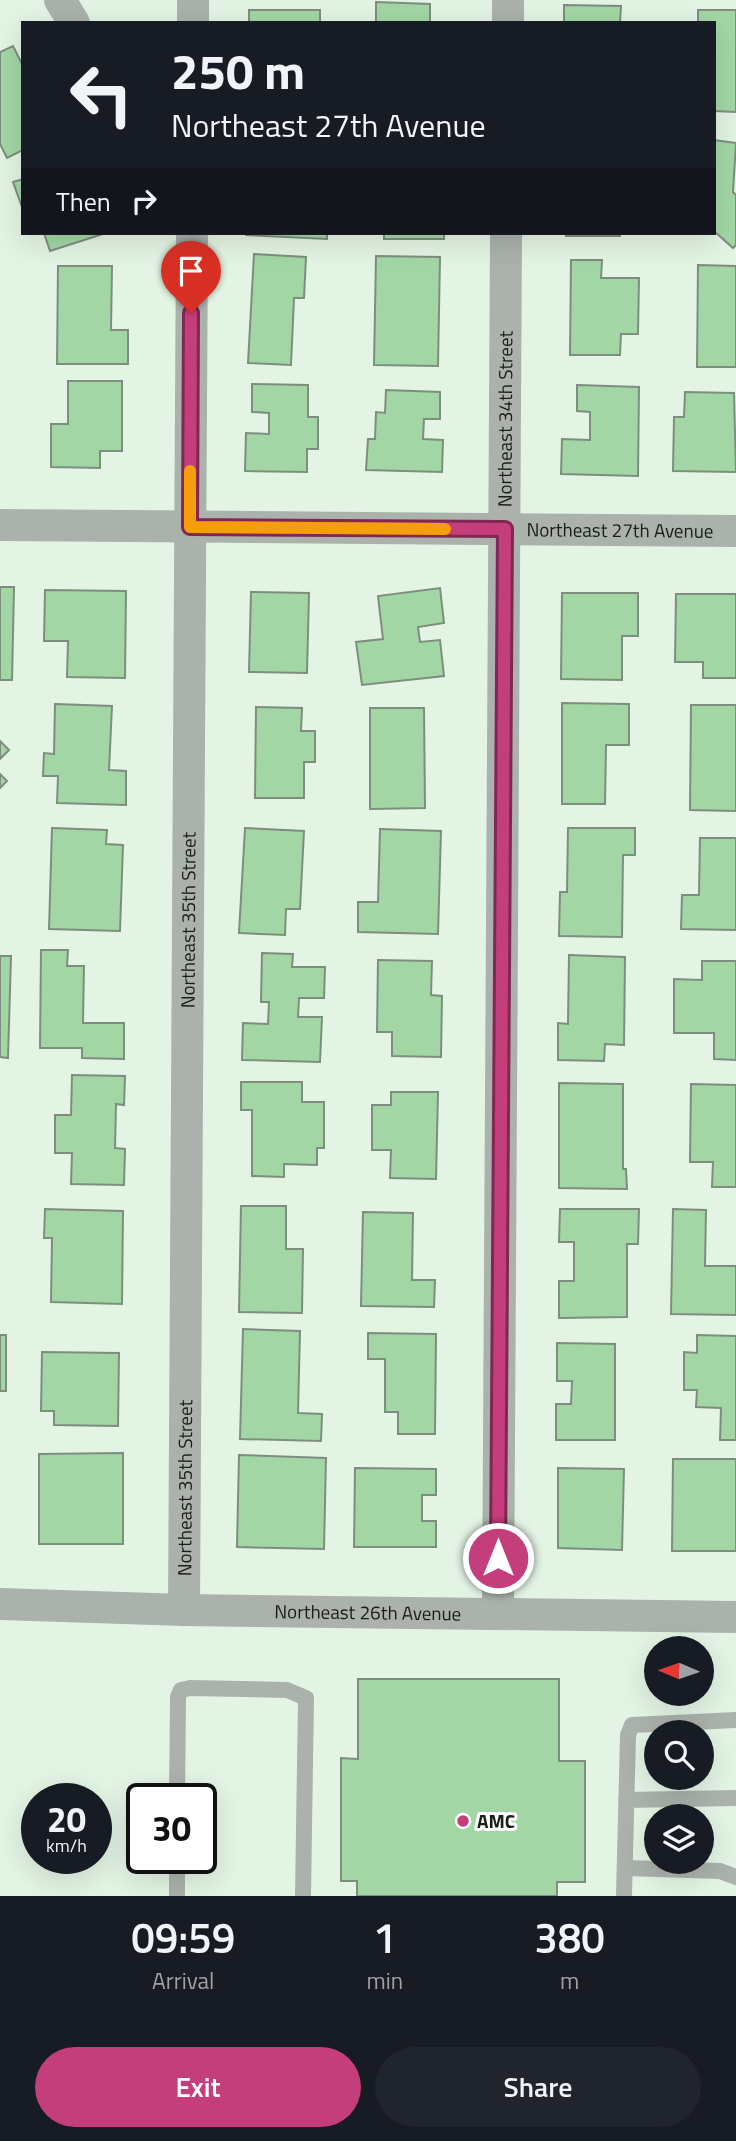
<!DOCTYPE html>
<html lang="en">
<head>
<meta charset="utf-8">
<style>
  :root { --surface:#171b24; --page:#20242c; --text:#f1f3f6; --muted:#9ea1a6; --accent:#c53e7c }
  body { margin:0; font-family:"Titillium Web",sans-serif; background:var(--page); color:var(--text); height:100vh; display:flex; flex-direction:column; font-size:26px; white-space:nowrap }
  * { box-sizing:border-box; margin:0 }
  p { font-size:23px; color:var(--muted) }
  .icon { flex:none; width:38px; height:38px; fill:none; stroke:currentColor; stroke-width:2; stroke-linecap:round; stroke-linejoin:round }
  .map { position:relative; height:1896px; overflow:hidden }
  .details { display:flex; flex-direction:column; background:var(--surface); flex:1 }
  .details>* { flex:none }
  .hud { position:absolute; left:21px; top:21px; width:695px; height:214px; border-radius:0px; box-shadow:0 7px 28px #0002; background:#171b24; color:var(--text); overflow:hidden }
  .needle { width:46px; rotate:272deg }
  .fabs { position:absolute; left:644px; top:1636px; display:grid; gap:14px }
  .fabs a { display:grid; place-items:center; width:70px; height:70px; border-radius:50%; background:var(--surface); box-shadow:0 7px 28px #0002; font-size:35px }
  .speed { position:absolute; left:21px; top:1783px; display:flex; gap:14px; font-size:35px; font-weight:700; text-align:center }
  .speed>* { display:grid; place-content:center; width:91px; height:91px; border-radius:50%; background:var(--surface); box-shadow:0 7px 28px #0002; line-height:1 }
  .speed small { font-size:18px; font-weight:400 }
  .speed .limit { border:4px solid #111; border-radius:10px; background:#fff; color:#111 }
  .pin { position:absolute; display:grid; place-items:center; width:60px; height:60px; color:#fff; margin:-72px -30px; border-radius:50% 50% 50% 0; rotate:-45deg; box-shadow:0 0 7px #0007 }
  .pin .icon { rotate:45deg }
  .me { position:absolute; width:77px; margin:-38px; rotate:0deg; stroke-linejoin:round; filter:drop-shadow(0 0 5px #0008) }
  .turn { display:flex; align-items:center; gap:24px; height:147px; padding:0 35px; font-size:32px }
  .turn .icon { width:91px; height:91px; stroke-width:2.5 }
  .turn b { display:block; font-size:49px; line-height:60px }
  .then { display:flex; align-items:center; height:66px; padding:0 35px; background:#0003; gap:14px; font-size:26px }
  .eta { display:flex; justify-content:space-evenly; align-items:center; height:119px; text-align:center }
  .eta b { font-size:42px; font-weight:600; line-height:49px }
  .cta { display:flex; gap:14px; margin-top:auto; padding:14px 35px }
  .cta a { flex:1; height:80px; border-radius:42px; background:var(--accent); color:#fff; font-size:28px; font-weight:600; line-height:80px; text-align:center }
  .cta a+a { background:var(--page); color:var(--text) }
  .map>svg:first-child { display:block }
  .building { fill:#a2d7a5; stroke:#7e8e7e; stroke-width:2 }
  .lines { fill:none; stroke-linecap:round; stroke-linejoin:round }
  .service { stroke:#abb2ab; stroke-width:16 }
  .minor { stroke:#abb2ab; stroke-width:32 }
  .route-casing { stroke:#802851; stroke-width:18 }
  .route { stroke:#c53e7c; stroke-width:12 }
  .slow { stroke:#f59e0b; stroke-width:12 }
  .poi-dot { fill:#c53e7c; stroke:#fff; stroke-width:2.5 }
  .labels { text-anchor:middle; stroke-width:6; stroke-linejoin:round; paint-order:stroke }
  .street-label { font-size:19px; fill:#181e18; stroke:#fff }
  .poi-label { font-size:19px; font-weight:bold; fill:#181e18; stroke:#fff; text-anchor:start }
</style>
</head>
<body>
<div class="map">
<svg width="736" height="1896" viewBox="0 0 736 1896">
  <rect width="100%" height="100%" fill="#e3f4e4"/>
  <!-- building -->
  <path class="building" d="M 376,2 L 430,4 L 430,23 L 376,23 Z
    M 564,5 L 621,6 L 620,23 L 564,23 Z
    M 249,10 L 320,10 L 320,23 L 249,23 Z
    M 698,10 L 736,10 L 736,112 L 714,111 L 714,23 L 698,23 Z
    M 13,46 L 23,66 L 23,150 L 7,158 L 0,144 L 0,52 Z
    M 714,140 L 736,143 L 733,192 L 736,195 L 736,245 L 733,248 L 714,231 Z
    M 23,179 L 23,210 L 13,182 Z
    M 44,233 L 106,233 L 50,251 Z
    M 246,233 L 327,233 L 327,239 L 246,235 Z
    M 384,233 L 444,233 L 444,239 L 384,239 Z
    M 566,233 L 620,233 L 620,236 L 566,236 Z
    M 254,254 L 306,257 L 304,298 L 294,298 L 291,365 L 248,363 Z
    M 376,256 L 440,257 L 438,366 L 374,365 Z
    M 571,260 L 602,260 L 601,278 L 639,278 L 638,334 L 621,334 L 620,355 L 570,355 Z
    M 698,265 L 736,266 L 736,367 L 697,367 Z
    M 58,266 L 112,266 L 111,330 L 128,330 L 128,364 L 57,364 Z
    M 68,381 L 122,381 L 122,451 L 100,451 L 100,468 L 51,467 L 51,424 L 68,424 Z
    M 252,384 L 308,385 L 308,417 L 318,417 L 318,449 L 307,449 L 307,472 L 245,471 L 246,433 L 269,434 L 269,413 L 252,412 Z
    M 577,385 L 639,387 L 638,476 L 561,474 L 562,439 L 590,440 L 590,412 L 577,411 Z
    M 386,390 L 440,392 L 440,419 L 424,419 L 423,439 L 443,440 L 442,472 L 366,470 L 368,439 L 375,439 L 376,412 L 385,413 Z
    M 685,392 L 734,393 L 736,472 L 673,471 L 674,417 L 684,417 Z
    M 0,587 L 14,587 L 12,680 L 0,680 Z
    M 440,588 L 444,623 L 418,627 L 420,642 L 440,640 L 444,676 L 362,685 L 356,642 L 383,639 L 378,596 Z
    M 45,590 L 126,591 L 125,678 L 67,677 L 68,641 L 44,641 Z
    M 251,592 L 309,593 L 307,673 L 249,672 Z
    M 562,593 L 638,593 L 638,636 L 622,636 L 622,680 L 561,679 Z
    M 676,594 L 736,594 L 736,678 L 703,678 L 703,662 L 675,662 Z
    M 562,703 L 629,704 L 629,745 L 606,745 L 605,804 L 562,804 Z
    M 55,704 L 112,706 L 109,770 L 126,771 L 126,805 L 57,803 L 58,776 L 43,776 L 44,753 L 54,754 Z
    M 691,705 L 736,705 L 736,811 L 690,810 Z
    M 256,707 L 302,708 L 301,731 L 315,731 L 315,762 L 304,762 L 304,798 L 255,798 Z
    M 370,708 L 424,708 L 425,808 L 370,809 Z
    M 0,741 L 9,750 L 0,759 Z
    M 0,774 L 7,781 L 0,788 Z
    M 52,828 L 107,830 L 106,844 L 123,845 L 120,931 L 49,929 Z
    M 245,828 L 304,831 L 300,909 L 286,909 L 285,935 L 239,933 Z
    M 568,828 L 635,828 L 635,855 L 623,855 L 622,937 L 559,936 L 560,892 L 567,892 Z
    M 380,829 L 441,831 L 438,934 L 358,932 L 358,902 L 378,902 Z
    M 700,838 L 736,838 L 736,930 L 681,929 L 682,895 L 699,895 Z
    M 41,950 L 68,950 L 67,966 L 84,966 L 83,1023 L 124,1023 L 124,1059 L 82,1058 L 82,1048 L 40,1048 Z
    M 262,953 L 293,954 L 292,967 L 325,967 L 324,998 L 299,998 L 298,1017 L 322,1017 L 320,1062 L 242,1060 L 243,1023 L 268,1024 L 269,1002 L 261,1002 Z
    M 569,955 L 625,957 L 624,1045 L 605,1044 L 604,1061 L 558,1060 L 558,1023 L 568,1024 Z
    M 0,956 L 11,956 L 8,1058 L 0,1057 Z
    M 378,960 L 432,961 L 431,995 L 442,996 L 441,1057 L 392,1056 L 392,1032 L 377,1032 Z
    M 702,961 L 736,961 L 736,1060 L 714,1059 L 714,1033 L 674,1033 L 674,979 L 702,980 Z
    M 72,1075 L 125,1076 L 124,1105 L 116,1104 L 115,1148 L 125,1149 L 124,1185 L 71,1184 L 72,1153 L 55,1153 L 55,1115 L 71,1115 Z
    M 241,1082 L 302,1082 L 302,1102 L 324,1102 L 324,1148 L 317,1148 L 317,1165 L 284,1164 L 284,1177 L 252,1176 L 252,1110 L 241,1110 Z
    M 559,1083 L 623,1084 L 623,1169 L 626,1169 L 627,1189 L 559,1188 Z
    M 691,1084 L 736,1085 L 736,1187 L 712,1187 L 713,1162 L 690,1162 Z
    M 391,1092 L 438,1092 L 436,1179 L 390,1178 L 391,1150 L 372,1150 L 372,1105 L 391,1105 Z
    M 241,1206 L 286,1206 L 286,1249 L 303,1249 L 302,1313 L 239,1312 Z
    M 45,1209 L 123,1211 L 122,1304 L 51,1302 L 52,1238 L 44,1238 Z
    M 560,1209 L 639,1209 L 638,1244 L 627,1244 L 627,1317 L 559,1318 L 559,1281 L 574,1281 L 574,1242 L 559,1242 Z
    M 673,1209 L 706,1210 L 705,1266 L 736,1266 L 736,1315 L 671,1314 Z
    M 363,1212 L 413,1213 L 412,1280 L 435,1280 L 434,1307 L 361,1306 Z
    M 243,1329 L 300,1331 L 298,1413 L 322,1414 L 321,1441 L 240,1439 Z
    M 368,1333 L 436,1334 L 435,1434 L 398,1434 L 398,1412 L 385,1412 L 385,1359 L 368,1359 Z
    M 0,1335 L 6,1335 L 6,1391 L 0,1391 Z
    M 697,1335 L 736,1336 L 736,1440 L 720,1440 L 721,1408 L 696,1407 L 697,1390 L 684,1390 L 684,1352 L 697,1353 Z
    M 557,1343 L 615,1344 L 615,1440 L 556,1440 L 556,1404 L 571,1404 L 572,1381 L 557,1381 Z
    M 42,1352 L 119,1353 L 118,1426 L 54,1425 L 54,1411 L 41,1411 Z
    M 123,1453 L 123,1544 L 39,1544 L 39,1454 Z
    M 239,1455 L 326,1458 L 324,1549 L 237,1547 Z
    M 673,1459 L 736,1459 L 736,1551 L 672,1551 Z
    M 355,1468 L 436,1469 L 436,1495 L 422,1495 L 422,1521 L 436,1521 L 436,1547 L 354,1547 Z
    M 558,1468 L 624,1469 L 622,1550 L 558,1548 Z
    M 358,1679 L 559,1679 L 559,1761 L 585,1761 L 585,1882 L 557,1882 L 557,1896 L 357,1896 L 357,1881 L 341,1881 L 341,1758 L 358,1759 Z"/>
  <g class="lines">
    <!-- service -->
    <path class="service" d="M 177,1799 L 178,1697 L 181,1690 L 190,1688 L 287,1690 L 306,1698 L 303,1896
      M 626,1800 L 736,1798
      M 177,1858 L 177,1896
      M 625,1868 L 720,1871 L 736,1877
      M 624,1896 L 628,1735 L 632,1725 L 736,1720"/>
    <!-- minor -->
    <g class="minor">
      <path d="M 60,0 L 74,23"/>
      <path d="M 193,23 L 193,0"/>
      <path d="M 508,23 L 508,0"/>
      <path id="s1" d="M 0,525 L 736,531"/>
      <path id="s2" d="M 0,1604 L 184,1610 L 736,1617"/>
      <path id="s3" d="M 184,1610 L 192,233"/>
      <path id="s4" d="M 498,1613 L 506,233"/>
    </g>
  </g>
  <g class="lines">
    <defs>
      <path id="route" d="M 191,313 L 190,527 L 505,529 L 498,1558"/>
    </defs>
    <!-- route casing -->
    <use href="#route" class="route-casing"/>
    <!-- route -->
    <use href="#route" class="route"/>
    <!-- slow -->
    <path class="slow" d="M 190,471 L 190,527 L 445,529"/>
  </g>
  <!-- markers -->
  <circle class="poi-dot" cx="463" cy="1821" r="7"/>
  <g class="labels">
    <!-- street labels -->
    <g class="street-label">
      <text dy="7" stroke="none"><textPath href="#s4" startOffset="1194">Northeast 34th Street</textPath></text>
      <text dy="7" stroke="none"><textPath href="#s1" startOffset="620">Northeast 27th Avenue</textPath></text>
      <text dy="7" stroke="none"><textPath href="#s3" startOffset="690">Northeast 35th Street</textPath></text>
      <text dy="7" stroke="none"><textPath href="#s3" startOffset="122">Northeast 35th Street</textPath></text>
      <text dy="7" stroke="none"><textPath href="#s2" startOffset="368">Northeast 26th Avenue</textPath></text>
    </g>
    <!-- poi labels -->
    <g class="poi-label">
      <text x="477" y="1828">AMC</text>
    </g>
  </g>
</svg>
<div class="fabs">
<a><svg class="needle" viewBox="-14 -14 28 28"><path d="M0-13l5 13h-10z" fill="#e53935"/><path d="M0 13l5-13h-10z" fill="#9ea1a6"/></svg></a>
<a><svg class="icon" aria-label="search" viewBox="0 0 24 24"><circle cx="10" cy="10" r="6"/><path d="M15 15l6 6"/></svg></a>
<a><svg class="icon" aria-label="layers" viewBox="0 0 24 24"><path d="M12 4l9 5-9 5-9-5zM3 14l9 5 9-5"/></svg></a>
</div>
<div class="speed"><div>20<small>km/h</small></div><div class="limit">30</div></div>
<div class="pin" style="left:191px;top:313px;background:#d93025"><svg class="icon" aria-label="arrive" viewBox="0 0 24 24"><path d="M6 21V4h12l-3 4 3 4H6"/></svg></div>
<svg class="me" style="left:498px;top:1558px" viewBox="-20 -20 40 40"><circle r="17" fill="#c53e7c" stroke="#fff" stroke-width="3"/><path d="M0-11L8 9 0 5-8 9z" fill="#fff"/></svg>
<div class="hud">
<div class="turn"><svg class="icon" aria-label="left" viewBox="0 0 24 24"><path d="M17 20v-9H6M10 6l-5 5 5 5"/></svg><div><b>250 m</b>Northeast 27th Avenue</div></div>
<div class="then">Then<svg class="icon" aria-label="right" viewBox="0 0 24 24"><path d="M7 20v-9h11M14 6l5 5-5 5"/></svg></div>
</div>
</div>
<section class="details">
<div class="eta">
<div><b>09:59</b><p>Arrival</p></div>
<div><b>1</b><p>min</p></div>
<div><b>380</b><p>m</p></div>
</div>
<div class="cta"><a>Exit</a><a>Share</a></div>
</section>
</body>
</html>
